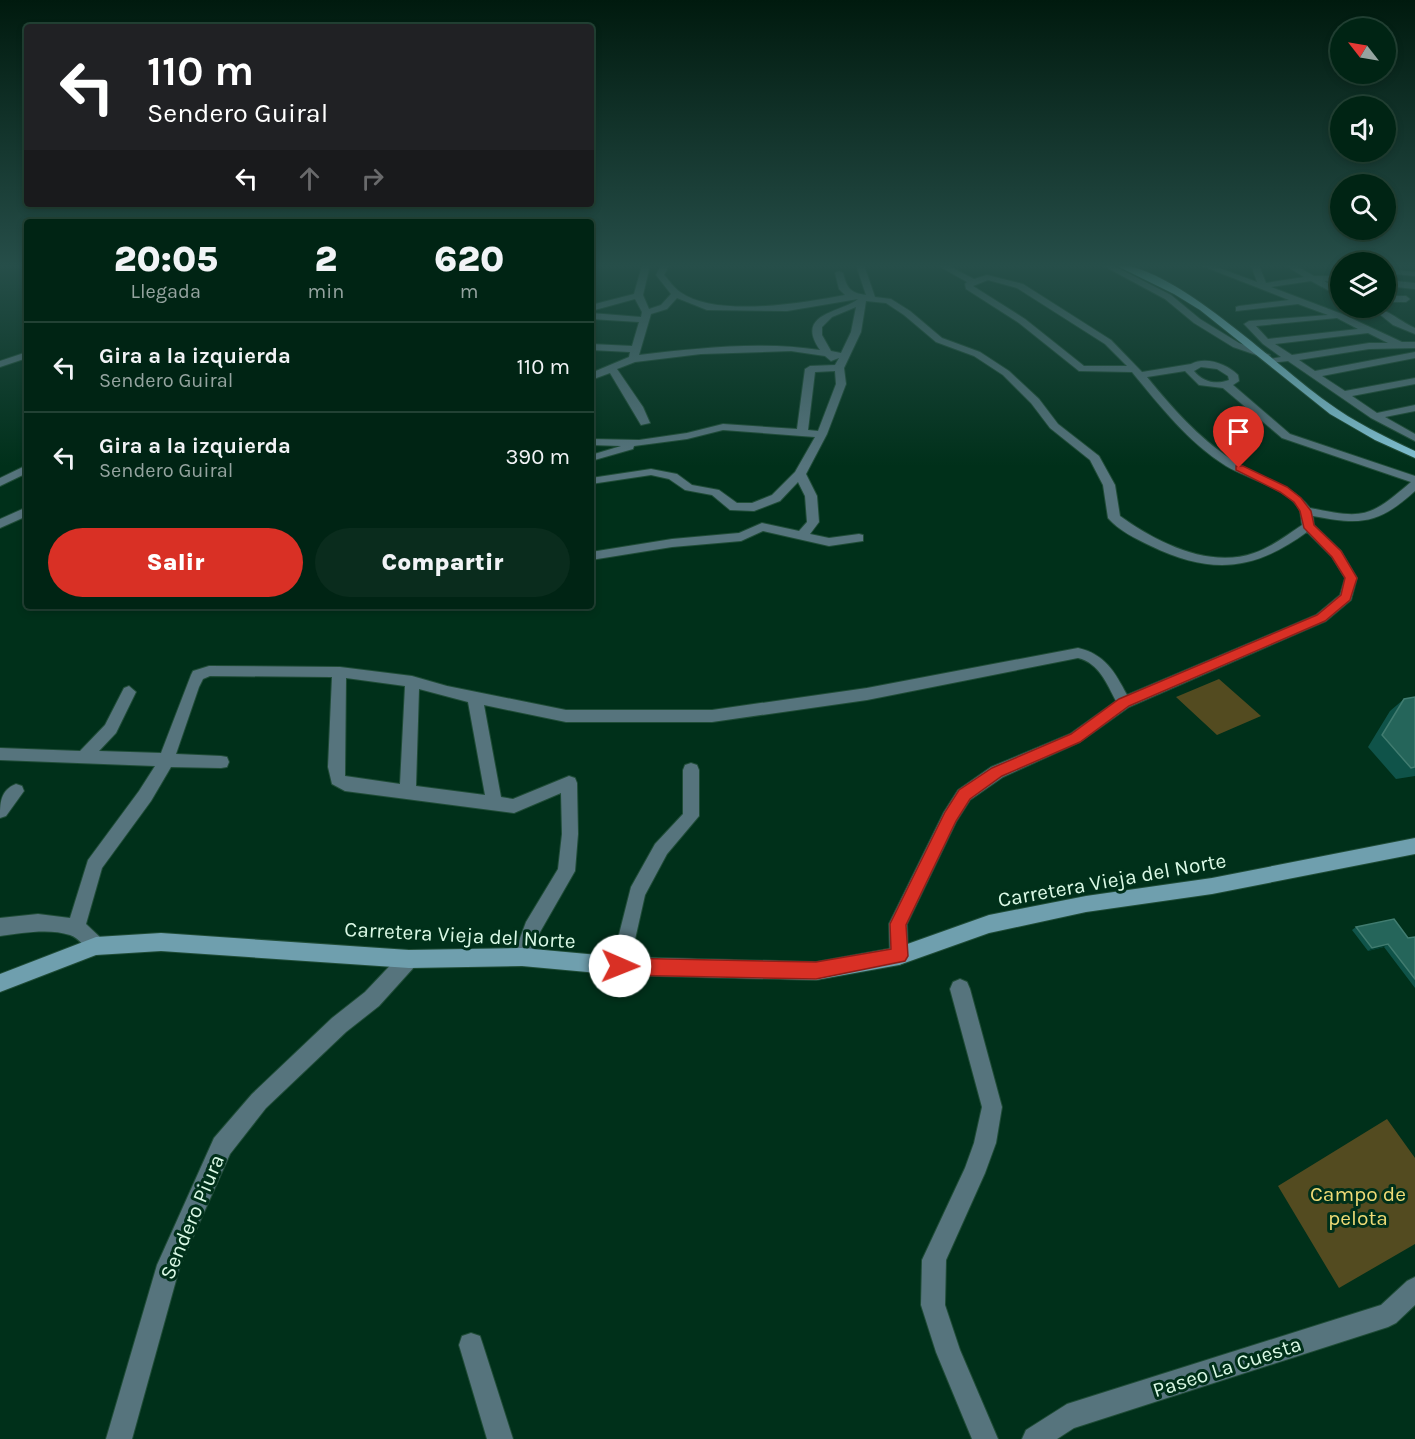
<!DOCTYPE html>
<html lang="es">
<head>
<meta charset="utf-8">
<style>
  :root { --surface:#002414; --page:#0a2c1d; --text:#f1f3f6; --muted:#95a4a0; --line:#224134; --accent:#d93025 }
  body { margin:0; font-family:Karla,sans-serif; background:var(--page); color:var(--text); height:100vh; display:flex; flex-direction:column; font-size:22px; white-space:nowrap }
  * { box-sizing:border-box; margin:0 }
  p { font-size:20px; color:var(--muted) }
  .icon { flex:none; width:33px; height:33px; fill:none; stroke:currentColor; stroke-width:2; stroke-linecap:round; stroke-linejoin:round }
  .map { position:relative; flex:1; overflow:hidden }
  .details { position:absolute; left:24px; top:219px; width:570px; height:390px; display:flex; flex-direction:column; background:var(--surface); border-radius:6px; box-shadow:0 3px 9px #0003,0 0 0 2px var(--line) }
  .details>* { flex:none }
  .banner { position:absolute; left:24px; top:24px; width:570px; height:183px; border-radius:6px; box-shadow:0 3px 9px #0003,0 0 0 2px var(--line); background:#202124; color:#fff; overflow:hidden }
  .needle { width:39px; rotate:301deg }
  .fabs { position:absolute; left:1330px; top:18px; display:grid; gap:12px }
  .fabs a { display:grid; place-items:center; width:66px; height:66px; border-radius:50%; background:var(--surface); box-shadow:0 3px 9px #0003,0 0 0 2px var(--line); font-size:30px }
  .pin { position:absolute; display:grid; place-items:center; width:51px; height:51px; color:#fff; margin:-62px -26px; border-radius:50% 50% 50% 0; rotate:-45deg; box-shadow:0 0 6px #0007 }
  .pin .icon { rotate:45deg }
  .me { position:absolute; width:66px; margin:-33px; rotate:91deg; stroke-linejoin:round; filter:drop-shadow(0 0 4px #0008) }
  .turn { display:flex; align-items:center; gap:21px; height:126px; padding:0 24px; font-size:27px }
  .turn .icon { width:78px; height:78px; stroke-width:2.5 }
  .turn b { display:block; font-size:42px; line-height:51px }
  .lanes { display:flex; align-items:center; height:57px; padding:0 24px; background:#0003; justify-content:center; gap:30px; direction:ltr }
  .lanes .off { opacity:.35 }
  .eta { display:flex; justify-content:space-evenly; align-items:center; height:102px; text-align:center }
  .eta b { font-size:36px; font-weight:800; line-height:42px }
  .primary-button { display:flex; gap:12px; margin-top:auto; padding:12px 24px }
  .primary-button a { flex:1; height:69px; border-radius:36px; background:var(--accent); color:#fff; font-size:24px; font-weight:800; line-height:69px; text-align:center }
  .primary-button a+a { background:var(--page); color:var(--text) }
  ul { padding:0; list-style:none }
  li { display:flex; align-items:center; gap:18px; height:90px; padding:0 24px; border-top:2px solid var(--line) }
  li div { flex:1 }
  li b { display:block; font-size:22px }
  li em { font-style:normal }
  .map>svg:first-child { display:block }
  .green { fill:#534b20 }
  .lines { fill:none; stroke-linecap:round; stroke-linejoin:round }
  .street-casing { stroke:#1f4c37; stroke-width:2 }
  .secondary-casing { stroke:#1f4c37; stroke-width:2 }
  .primary-casing { stroke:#1f4c37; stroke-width:2 }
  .street { fill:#56747d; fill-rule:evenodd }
  .secondary { fill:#6f9fae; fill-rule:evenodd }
  .primary { fill:#81c1d4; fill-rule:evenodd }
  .wall { fill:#0f5349 }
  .shaded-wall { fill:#003e2f }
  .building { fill:#25655a; stroke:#417c70; stroke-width:1.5 }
  .route { fill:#d93025; stroke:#8d1f18; stroke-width:1.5 }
  .labels { text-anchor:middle; stroke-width:6; stroke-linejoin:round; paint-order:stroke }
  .near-street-label { font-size:21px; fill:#daf9e6; stroke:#00301a }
  .near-park-label { font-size:21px; fill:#efdb76; stroke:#00301a }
</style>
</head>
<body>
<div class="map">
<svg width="1415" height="1439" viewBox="0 0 1415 1439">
  <rect width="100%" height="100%" fill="#00301a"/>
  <!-- green -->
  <path class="green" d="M 1219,679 L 1261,716 L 1217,735 L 1176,697 Z
    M 1387,1119 L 1415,1158 L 1415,1244 L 1339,1288 L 1278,1186 Z"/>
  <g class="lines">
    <defs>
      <path id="street" d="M 642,265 L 650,265 L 643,295 L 649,309 L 661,305 L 671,294 L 656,275 L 661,265 L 669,265 L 664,275 C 669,280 674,288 680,292 C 717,318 803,303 845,295 L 839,289 L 835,273 L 839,271 L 843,273 C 847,288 850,293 866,295 L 856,265 L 864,265 L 875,297 L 891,299 L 910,311 L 942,338 L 980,352 L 1009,371 L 1039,399 L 1058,424 L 1099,456 L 1115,485 L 1120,516 C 1156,542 1209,569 1254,553 C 1272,547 1287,535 1302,525 C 1301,521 1301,515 1300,511 C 1291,489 1245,478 1226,466 C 1188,442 1160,406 1132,372 L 1079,371 L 1019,323 L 966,289 L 965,284 L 967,282 L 937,265 L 947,265 L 974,279 L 987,275 L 1023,284 L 1111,340 L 1142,372 L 1191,364 C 1206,356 1227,364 1238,375 L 1239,381 L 1233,385 L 1290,434 L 1415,476 L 1415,491 C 1378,525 1360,525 1313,516 L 1314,525 L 1341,551 L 1357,578 L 1351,600 L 1326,621 L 1129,707 L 1080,742 L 1003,777 L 970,800 L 956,822 L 907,924 L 908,956 L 906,962 L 899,965 L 892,962 L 890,956 L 889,924 L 944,812 L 958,790 L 991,767 L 1070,734 L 1116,701 C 1107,684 1099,663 1078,658 L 867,700 L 712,722 L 566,722 L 484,705 L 501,797 L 513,799 L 569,776 L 575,778 L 577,783 L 578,834 L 575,871 L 540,932 L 529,963 L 522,966 L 515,963 L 513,957 L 526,922 L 558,869 L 562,834 L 561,793 L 514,813 L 345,791 L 332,784 L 328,767 L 332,677 L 210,676 L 203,679 L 199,687 L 176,754 L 221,756 L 227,757 L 229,762 L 227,767 L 221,768 L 171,767 L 151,801 L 102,868 L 86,924 L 103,940 L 105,946 L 103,952 L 96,955 C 86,951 80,938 70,935 C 49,928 22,933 0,936 L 0,918 L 38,914 L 70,918 L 88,860 L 139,791 L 155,766 L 0,760 L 0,748 L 80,751 L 105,725 L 124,688 L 129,686 L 136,692 L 116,733 L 99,751 L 161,753 L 191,675 L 193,671 L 209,666 L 340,667 L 412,676 L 447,686 L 566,710 L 712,710 L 867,688 L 1078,648 C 1105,654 1115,672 1127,695 L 1316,615 L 1340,595 L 1345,578 L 1332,557 L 1307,532 C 1254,571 1211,575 1151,546 C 1136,539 1118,530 1108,518 L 1103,485 L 1090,460 L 1050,428 L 1031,403 L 1003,375 L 974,356 L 936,342 L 904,315 L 886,303 L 866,301 L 861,332 L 844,368 L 846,384 L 827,434 L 806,474 L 817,496 L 819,522 L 810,534 L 829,538 L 859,534 L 863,535 L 863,541 L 829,546 L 763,531 L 741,541 L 672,547 L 591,560 L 591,552 L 672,539 L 739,533 L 762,523 L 799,531 L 807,522 L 805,496 L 798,482 L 780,501 L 754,511 L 730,510 L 712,495 L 685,490 L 669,479 L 651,475 L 591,484 L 591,478 L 651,469 L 677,474 L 692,485 L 719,490 L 737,503 L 752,503 L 772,495 L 795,472 L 815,437 L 723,430 L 687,439 L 634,446 L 633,449 L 591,461 L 591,455 L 621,446 L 591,445 L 591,439 L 639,440 L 687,433 L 723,424 L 797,429 L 805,369 L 810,366 L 835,365 L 839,358 L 831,361 L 825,356 L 791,351 L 701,354 L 635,362 L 617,369 L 643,407 L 650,423 L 641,425 L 610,373 L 591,380 L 591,373 L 629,357 L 630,352 L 591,350 L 591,344 L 632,346 L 639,322 L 591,319 L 591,313 L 641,317 L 642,312 L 635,299 L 591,311 L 591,305 L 634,294 ZM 988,280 L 1017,288 L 1105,344 L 1127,366 L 1084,366 L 1025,319 L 973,286 ZM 677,298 L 707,310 L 787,311 L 858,299 C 841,313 794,313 820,350 C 760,341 699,348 639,355 L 651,314 L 667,309 ZM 856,307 L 851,332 L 841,353 L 831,351 L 822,335 L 822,327 L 832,317 ZM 1201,367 L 1217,369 L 1228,376 L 1229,380 C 1216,385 1203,382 1194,371 ZM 835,371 L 836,384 L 818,431 L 808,430 L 815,372 ZM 1185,371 L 1199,385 L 1223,388 L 1282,438 L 1411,482 C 1369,518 1364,519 1310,508 C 1290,482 1258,478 1232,460 C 1197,436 1173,409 1147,377 ZM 346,678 L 405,686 L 400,784 L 345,776 ZM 419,689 L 468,702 L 485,795 L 416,786 Z
        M 1102,265 L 1112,265 L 1171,295 L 1200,319 L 1239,343 L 1270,355 L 1265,358 L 1233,347 L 1194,323 L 1165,299 Z
        M 1200,265 L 1211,265 L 1257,282 L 1251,265 L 1259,265 L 1266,283 L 1304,277 L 1285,265 L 1295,265 L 1314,276 L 1341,276 L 1341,282 L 1324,281 L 1341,291 L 1341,297 L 1311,281 L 1271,287 L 1342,314 L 1402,342 L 1415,342 L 1415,348 L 1369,349 L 1299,360 L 1315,371 L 1415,352 L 1415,358 L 1322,376 L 1345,391 L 1415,378 L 1415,384 L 1352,396 L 1377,413 L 1415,405 L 1415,411 L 1385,417 L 1415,434 L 1415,441 L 1371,418 L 1288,361 L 1270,363 L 1270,359 L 1281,357 L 1263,344 L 1244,324 L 1249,321 L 1328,315 L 1298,304 L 1236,311 L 1236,307 L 1239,306 L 1289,300 ZM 1337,318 L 1358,329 L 1268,339 L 1256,326 ZM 1368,333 L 1388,343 L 1369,343 L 1292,355 L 1275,344 Z
        M 1323,265 L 1341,265 L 1341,268 Z
        M 1386,269 L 1415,272 L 1415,276 L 1386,273 Z
        M 1386,280 L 1415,283 L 1415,289 L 1386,286 Z
        M 1386,296 L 1406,296 L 1410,299 L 1406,302 L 1386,302 Z
        M 1372,308 C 1385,307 1401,322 1415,328 L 1415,334 L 1393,325 Z
        M 27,352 L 27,358 L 0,367 L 0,361 Z
        M 27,465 L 27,473 L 0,486 L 0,478 Z
        M 27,507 L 27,516 L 0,528 L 0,519 Z
        M 691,763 L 697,765 L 699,770 L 699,816 L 667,854 L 645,895 L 629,966 L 627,973 L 620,975 L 613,973 L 611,966 L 631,887 L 655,844 L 683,814 L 683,770 L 685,765 Z
        M 16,784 L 22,786 L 24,791 L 6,816 L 0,818 C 0,804 0,790 16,784 Z
        M 409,950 L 416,953 L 418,959 L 416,965 L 379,1006 L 346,1032 L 266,1108 L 230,1154 L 180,1266 L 132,1439 L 106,1439 L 157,1265 L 214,1138 L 252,1094 L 332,1018 L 365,992 L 402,953 Z
        M 960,979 L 967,982 L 970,989 L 1002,1107 L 996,1143 L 985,1173 L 946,1260 L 945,1305 L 960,1350 L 998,1439 L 972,1439 L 936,1352 L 921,1305 L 922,1260 L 965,1168 L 974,1143 L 982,1107 L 950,989 L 953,982 Z
        M 1415,1277 L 1415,1305 L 1396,1323 L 1388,1327 L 1074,1428 L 1057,1439 L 1022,1439 L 1026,1430 L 1067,1404 L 1381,1305 L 1407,1281 Z
        M 471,1333 L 480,1336 L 483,1345 L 513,1439 L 487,1439 L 459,1345 L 462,1336 Z"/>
      <path id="secondary" d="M 1415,838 L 1415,854 L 1212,894 L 1086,912 L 989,933 L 899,965 L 816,980 L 620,975 L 522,966 L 409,968 L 161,951 L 96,955 L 0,992 L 0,974 L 96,937 L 161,933 L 409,950 L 522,948 L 620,957 L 816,962 L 899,947 L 989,915 L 1086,896 L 1212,878 Z"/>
      <path id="primary" d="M 1115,265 C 1171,262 1280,369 1327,402 C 1354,422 1385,437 1415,451 L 1415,458 L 1375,440 L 1330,414 L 1200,310 L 1174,294 Z"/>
    </defs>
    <!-- street casing -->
    <use href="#street" class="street-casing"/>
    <!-- secondary casing -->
    <use href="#secondary" class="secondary-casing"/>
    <!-- primary casing -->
    <use href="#primary" class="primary-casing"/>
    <!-- street -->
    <use href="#street" class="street"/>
    <!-- secondary -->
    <use href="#secondary" class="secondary"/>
    <!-- primary -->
    <use href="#primary" class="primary"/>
  </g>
  <!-- wall -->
  <path class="wall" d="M 1415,697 L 1415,776 L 1396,779 L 1368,747 L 1390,711 L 1404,699 Z
    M 1356,927 L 1408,938 L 1415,937 L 1415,988 L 1384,947 L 1368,951 L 1352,930 Z"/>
  <!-- shaded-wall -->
  <path class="shaded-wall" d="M 1388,944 L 1384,947 L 1368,951 L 1372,948 Z"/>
  <!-- building -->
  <path class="building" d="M 1415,697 L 1415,767 L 1411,768 L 1382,735 L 1404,699 Z
    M 1394,919 L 1408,938 L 1415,937 L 1415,979 L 1388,944 L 1372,948 L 1356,927 Z"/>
  <!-- sky -->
  <linearGradient id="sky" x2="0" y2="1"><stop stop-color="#001a0e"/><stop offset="0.57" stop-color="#264e49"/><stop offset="1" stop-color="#264e49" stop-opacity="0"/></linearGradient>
  <rect width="1415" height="466" fill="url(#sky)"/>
  <!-- route -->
  <path class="route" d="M 1236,466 L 1243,466 L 1287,487 L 1301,498 L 1311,511 L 1314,525 L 1341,551 L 1357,578 L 1350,600 L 1325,621 L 1129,706 L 1080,742 L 1002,776 L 970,799 L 956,821 L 906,925 L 908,956 L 905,961 L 816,979 L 620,975 L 614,972 L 611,966 L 614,961 L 620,958 L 816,962 L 891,949 L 890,924 L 945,812 L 959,790 L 992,768 L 1071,734 L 1119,699 L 1317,615 L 1341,595 L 1345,578 L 1332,557 L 1304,528 L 1300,511 L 1294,502 L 1280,492 L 1236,470 Z"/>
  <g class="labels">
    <!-- near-street labels -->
    <g class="near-street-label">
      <text transform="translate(1112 880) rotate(-10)" y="7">Carretera Vieja del Norte</text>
      <text transform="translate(460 935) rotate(3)" y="7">Carretera Vieja del Norte</text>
      <text transform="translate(192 1217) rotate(-67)" y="7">Sendero Piura</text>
      <text transform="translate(1227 1367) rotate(-18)" y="7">Paseo La Cuesta</text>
    </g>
    <!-- near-park labels -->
    <g class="near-park-label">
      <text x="1358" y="1201">Campo de<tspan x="1358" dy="24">pelota</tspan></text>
    </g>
  </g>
</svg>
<div class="fabs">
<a><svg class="needle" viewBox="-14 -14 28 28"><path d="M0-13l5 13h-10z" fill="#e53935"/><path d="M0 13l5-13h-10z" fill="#95a4a0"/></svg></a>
<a><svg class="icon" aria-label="sound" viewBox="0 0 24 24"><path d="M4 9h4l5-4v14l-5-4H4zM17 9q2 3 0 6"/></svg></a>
<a><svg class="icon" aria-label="search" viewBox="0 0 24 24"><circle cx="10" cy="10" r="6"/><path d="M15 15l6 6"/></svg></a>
<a><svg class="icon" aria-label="layers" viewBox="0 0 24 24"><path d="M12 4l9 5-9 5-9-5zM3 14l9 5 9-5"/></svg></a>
</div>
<div class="pin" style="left:1239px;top:468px;background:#d93025"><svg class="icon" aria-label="arrive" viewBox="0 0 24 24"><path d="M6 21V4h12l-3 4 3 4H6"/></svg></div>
<svg class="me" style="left:620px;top:966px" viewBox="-20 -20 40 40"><circle r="19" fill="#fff"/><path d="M0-13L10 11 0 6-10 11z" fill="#d93025"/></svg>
<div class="banner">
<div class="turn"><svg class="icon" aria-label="left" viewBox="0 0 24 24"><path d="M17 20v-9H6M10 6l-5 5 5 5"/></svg><div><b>110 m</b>Sendero Guiral</div></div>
<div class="lanes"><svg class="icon" aria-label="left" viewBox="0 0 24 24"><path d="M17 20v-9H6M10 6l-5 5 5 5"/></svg><svg class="icon off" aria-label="ahead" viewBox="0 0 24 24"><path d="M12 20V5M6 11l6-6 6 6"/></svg><svg class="icon off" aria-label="right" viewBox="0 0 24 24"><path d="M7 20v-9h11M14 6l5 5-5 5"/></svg></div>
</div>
<section class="details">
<div class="eta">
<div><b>20:05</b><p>Llegada</p></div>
<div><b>2</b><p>min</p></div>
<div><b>620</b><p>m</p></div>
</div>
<ul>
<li><svg class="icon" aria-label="left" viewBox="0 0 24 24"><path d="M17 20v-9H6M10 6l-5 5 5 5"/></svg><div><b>Gira a la izquierda</b><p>Sendero Guiral</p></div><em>110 m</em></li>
<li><svg class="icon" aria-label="left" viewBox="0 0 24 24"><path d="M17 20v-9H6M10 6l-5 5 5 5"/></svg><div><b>Gira a la izquierda</b><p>Sendero Guiral</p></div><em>390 m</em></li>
</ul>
<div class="primary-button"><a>Salir</a><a>Compartir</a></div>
</section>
</div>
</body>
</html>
